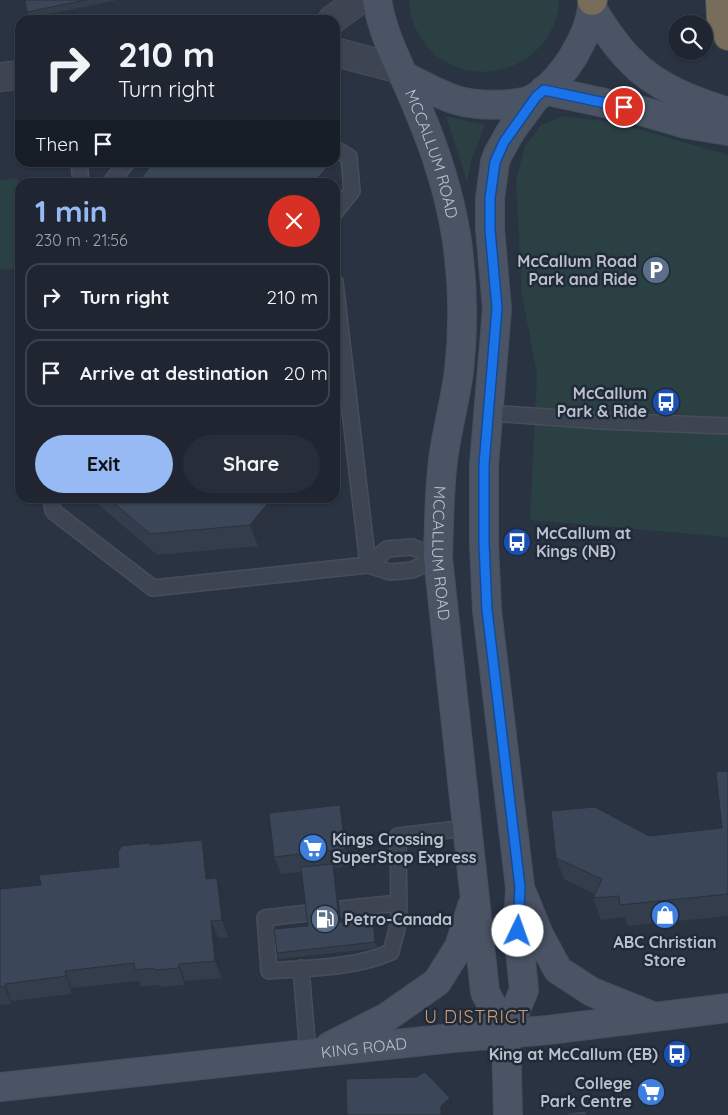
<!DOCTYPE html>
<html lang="en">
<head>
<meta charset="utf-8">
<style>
  :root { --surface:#1f2632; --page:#272e3a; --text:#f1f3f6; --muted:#a1a5ac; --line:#3c434d; --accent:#97baf4 }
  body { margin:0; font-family:Quicksand,sans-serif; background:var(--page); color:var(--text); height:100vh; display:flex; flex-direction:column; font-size:19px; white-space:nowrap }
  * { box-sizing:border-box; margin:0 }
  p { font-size:16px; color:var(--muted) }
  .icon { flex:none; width:28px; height:28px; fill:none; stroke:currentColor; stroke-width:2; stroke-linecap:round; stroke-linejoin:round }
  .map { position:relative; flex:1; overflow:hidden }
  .details { position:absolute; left:15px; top:178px; width:325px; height:325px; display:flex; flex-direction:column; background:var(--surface); border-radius:15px; box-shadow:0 1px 4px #0004,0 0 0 1px var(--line) }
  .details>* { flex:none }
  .banner { position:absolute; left:15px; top:15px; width:325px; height:152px; border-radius:15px; box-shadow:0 1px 4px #0004,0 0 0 1px var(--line); background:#1f2632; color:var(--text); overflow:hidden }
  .tools { position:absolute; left:668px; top:15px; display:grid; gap:10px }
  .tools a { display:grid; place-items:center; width:45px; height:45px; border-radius:50%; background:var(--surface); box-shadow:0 1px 4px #0004,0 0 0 1px var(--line); font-size:25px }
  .pin { position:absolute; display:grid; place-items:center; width:42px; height:42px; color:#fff; margin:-21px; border:2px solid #fff; border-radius:50%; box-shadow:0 1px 5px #0007 }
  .me { position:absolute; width:55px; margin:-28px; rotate:3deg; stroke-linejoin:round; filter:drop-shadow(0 0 4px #0008) }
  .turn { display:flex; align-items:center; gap:18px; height:105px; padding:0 20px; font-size:22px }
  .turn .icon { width:65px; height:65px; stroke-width:2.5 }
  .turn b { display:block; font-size:35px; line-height:42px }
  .then { display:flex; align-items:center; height:48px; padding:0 20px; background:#0003; gap:10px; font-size:19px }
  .round { display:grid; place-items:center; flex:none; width:52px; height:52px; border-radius:26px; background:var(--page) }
  .head { display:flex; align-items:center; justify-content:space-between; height:85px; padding:0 20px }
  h1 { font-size:30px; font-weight:800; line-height:38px; color:var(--accent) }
  .cta { display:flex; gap:10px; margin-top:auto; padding:10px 20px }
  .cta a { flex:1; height:58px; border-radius:30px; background:var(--accent); color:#111; font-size:20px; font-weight:800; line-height:58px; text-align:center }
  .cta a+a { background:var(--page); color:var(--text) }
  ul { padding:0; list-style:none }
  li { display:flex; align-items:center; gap:15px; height:68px; margin:0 10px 8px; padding:0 10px; border:2px solid var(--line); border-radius:15px }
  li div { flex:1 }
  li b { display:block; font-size:19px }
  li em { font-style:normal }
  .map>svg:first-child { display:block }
  .green { fill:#2b4043 }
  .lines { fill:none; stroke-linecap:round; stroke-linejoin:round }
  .lane-casing { stroke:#464e5c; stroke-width:18 }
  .street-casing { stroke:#464e5c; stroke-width:30 }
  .secondary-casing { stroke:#464e5c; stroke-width:30 }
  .highway-casing { stroke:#47505d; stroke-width:30 }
  .lane { stroke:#3d4552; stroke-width:15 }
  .street { stroke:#3d4552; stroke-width:28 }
  .secondary { stroke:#4b5465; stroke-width:28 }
  .highway { stroke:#786d5a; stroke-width:28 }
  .wall { fill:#333d4c }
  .shaded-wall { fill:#29323e }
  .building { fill:#3b4758; stroke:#29323e }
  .route-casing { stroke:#114b97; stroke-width:12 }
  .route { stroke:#1a73e8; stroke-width:9 }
  .labels { text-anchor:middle; stroke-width:5; stroke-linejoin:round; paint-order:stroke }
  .street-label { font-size:16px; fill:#bac1cc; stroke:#212a38 }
  .poi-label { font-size:16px; font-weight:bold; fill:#bac1cc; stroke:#212a38; text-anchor:end }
  .neighbourhood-label { font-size:18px; letter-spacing:1px; fill:#d29b6f; stroke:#212a38 }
</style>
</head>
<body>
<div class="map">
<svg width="728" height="1115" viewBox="0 0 728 1115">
  <rect width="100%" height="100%" fill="#293342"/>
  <!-- green -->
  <path class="green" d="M 409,0 L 559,0 C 560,11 555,23 550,33 C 521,83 446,86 418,33 C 413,23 409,12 409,0 Z
    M 446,116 L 485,125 L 472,158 L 467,182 Z
    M 562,116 L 617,123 L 728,155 L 728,537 L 530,520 L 537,373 L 522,296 L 516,180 L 525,146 L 540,126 Z
    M 18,178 L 20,198 L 20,268 L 0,270 L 0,180 Z"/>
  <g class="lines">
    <defs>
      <path id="lane" d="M 335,149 L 349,157 L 352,191 L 335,212
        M 79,162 L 81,182
        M 111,182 L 127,162
        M 335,282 L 368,565
        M 489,413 L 602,421 L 728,426
        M 51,498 L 53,511 L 153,588 L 368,565 L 390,572 L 412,570 L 438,558
        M 368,565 L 387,549 L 412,547 L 438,558
        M 340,909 L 399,903
        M 308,913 L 265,918 L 269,971 C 308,968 356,968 391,952 L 399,921 L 398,836 L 467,828
        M 301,968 L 308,1054"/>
      <path id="street" d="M 332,20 L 359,0
        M 335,52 L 400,69
        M 0,77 L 20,75"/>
      <g id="secondary">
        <path id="s1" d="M 377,0 C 384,41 403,71 418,109 C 435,149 449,192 456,235 C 463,280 464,327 459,371 C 455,401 447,430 443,460 C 439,493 439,526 438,558 L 485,992 L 506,1033"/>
        <path d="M 593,10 C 604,28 615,45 630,60 C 655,87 693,101 728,112"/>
        <path d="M 404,76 C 421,84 437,94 456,100 C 475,106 520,108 538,96 C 551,86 564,71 573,57 C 583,39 593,21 592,0"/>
        <path d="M 544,90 L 642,111 L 686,124 L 728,131"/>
        <path d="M 523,895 L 539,935 L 558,970 L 592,992 L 652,1016"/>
        <path d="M 330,1046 L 387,1017 L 437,982 L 459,947 L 472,906"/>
        <path id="s2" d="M 0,1087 L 452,1038 L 548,1030 L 728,1008"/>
        <path d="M 508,1115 L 506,1033 L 524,990 L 518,931 L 520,887 L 487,610 L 484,544 L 484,465 L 497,309 L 490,229 L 490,198 L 495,162 L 498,154 L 511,131 L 536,97"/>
      </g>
      <path id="highway" d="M 720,0 L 721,19 L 728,36
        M 592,1 L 593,0"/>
    </defs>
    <!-- lane casing -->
    <use href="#lane" class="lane-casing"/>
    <!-- street casing -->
    <use href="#street" class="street-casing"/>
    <!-- secondary casing -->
    <use href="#secondary" class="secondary-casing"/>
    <!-- highway casing -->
    <use href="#highway" class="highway-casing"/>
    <!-- lane -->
    <use href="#lane" class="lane"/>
    <!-- street -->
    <use href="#street" class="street"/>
    <!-- secondary -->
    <use href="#secondary" class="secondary"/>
    <!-- highway -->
    <use href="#highway" class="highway"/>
  </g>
  <!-- wall -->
  <path class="wall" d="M 25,0 L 118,0 L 29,18 Z
    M 91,498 L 296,498 L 258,546 L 157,555 Z
    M 728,771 L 728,916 L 628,926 L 625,917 L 601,920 L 593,898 L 595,894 L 564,879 L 556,858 L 649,836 L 722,828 Z
    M 340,805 L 346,822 L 351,866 L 334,868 L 341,922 L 373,919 L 375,925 L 378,948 L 279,959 L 277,953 L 308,926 L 302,872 L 281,874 L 274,857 Z
    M 202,840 L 208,857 L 210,878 L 224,895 L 228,937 L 218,938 L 222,978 L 185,981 L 185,985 L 160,987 L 159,985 L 141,987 L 139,981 L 71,988 L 72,994 L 11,1001 L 11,1004 L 0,1005 L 0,889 L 41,885 L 119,867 L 150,843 L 150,845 Z"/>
  <!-- shaded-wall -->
  <path class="shaded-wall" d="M 331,163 L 339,184 L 335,188 L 335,182 L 314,182 Z
    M 272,498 L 296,498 L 258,546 L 250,525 Z
    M 340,805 L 346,822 L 351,866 L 345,849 Z
    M 202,840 L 208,857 L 212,896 L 206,879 Z
    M 333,864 L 335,870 L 342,928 L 339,922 Z
    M 217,878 L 224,895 L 228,937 L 222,920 Z
    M 373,919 L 375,925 L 378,948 L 375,942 Z
    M 211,921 L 218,938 L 222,978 L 215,961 Z
    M 179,964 L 185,981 L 185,985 L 179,968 Z
    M 65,971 L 71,988 L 72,994 L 66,976 Z
    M 5,984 L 11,1001 L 11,1004 L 5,987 Z
    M 450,1098 L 456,1115 L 441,1115 L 441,1106 Z"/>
  <!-- building -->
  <path class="building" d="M 25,0 L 86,0 L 27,12 Z
    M 154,162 L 330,162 L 331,163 L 314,182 L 138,182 Z
    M 108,498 L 272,498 L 250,525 L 150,534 Z
    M 728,771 L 728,894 L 620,905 L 619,896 L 593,898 L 602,879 L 556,858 L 551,811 L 595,807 L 649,836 L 722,828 L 716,772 Z
    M 340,805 L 345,849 L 274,857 L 269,813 Z
    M 202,840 L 206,879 L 217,878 L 222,920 L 211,921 L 215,961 L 179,964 L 179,968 L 154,970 L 153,968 L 135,970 L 134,963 L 65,971 L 66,976 L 5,984 L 5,987 L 0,987 L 0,889 L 41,885 L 39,875 L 119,867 L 118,852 L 122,846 L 150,843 L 150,845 Z
    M 333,864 L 339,922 L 373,919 L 375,942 L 277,953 L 274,929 L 308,926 L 301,867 Z
    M 425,1072 L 450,1098 L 441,1106 L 441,1115 L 347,1115 L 346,1079 L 416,1077 Z
    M 586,1111 L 587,1115 L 567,1115 L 567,1113 Z"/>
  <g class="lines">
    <defs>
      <path id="route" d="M 518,931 L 520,887 L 487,610 L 484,544 L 484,465 L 497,308 L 490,230 L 490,198 L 495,162 L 504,142 L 536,97 L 544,90 L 624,107"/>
    </defs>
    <!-- route casing -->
    <use href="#route" class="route-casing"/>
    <!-- route -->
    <use href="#route" class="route"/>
  </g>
  <!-- icons -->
  <defs>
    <symbol id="parking-disc" viewBox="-11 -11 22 22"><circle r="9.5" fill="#5c6f8a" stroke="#212a38"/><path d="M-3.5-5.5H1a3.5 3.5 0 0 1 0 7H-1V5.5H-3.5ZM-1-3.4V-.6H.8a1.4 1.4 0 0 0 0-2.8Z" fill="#fff"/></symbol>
    <symbol id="bus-disc" viewBox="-11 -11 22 22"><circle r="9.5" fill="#1a4fb4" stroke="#212a38"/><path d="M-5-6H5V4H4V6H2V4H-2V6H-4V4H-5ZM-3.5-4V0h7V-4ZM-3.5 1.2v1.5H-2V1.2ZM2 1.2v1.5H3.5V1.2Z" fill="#fff"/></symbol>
    <symbol id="supermarket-disc" viewBox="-11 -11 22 22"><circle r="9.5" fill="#3f7fe0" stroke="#212a38"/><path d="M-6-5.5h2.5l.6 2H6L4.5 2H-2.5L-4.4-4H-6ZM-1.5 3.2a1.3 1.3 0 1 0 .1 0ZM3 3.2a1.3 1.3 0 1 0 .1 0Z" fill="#fff"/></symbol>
    <symbol id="shop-disc" viewBox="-11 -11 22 22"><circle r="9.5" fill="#3f7fe0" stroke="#212a38"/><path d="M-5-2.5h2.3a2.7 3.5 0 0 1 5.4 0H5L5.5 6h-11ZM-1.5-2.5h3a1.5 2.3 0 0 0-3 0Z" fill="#fff"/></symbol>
    <symbol id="fuel-disc" viewBox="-11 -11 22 22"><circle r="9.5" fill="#5c6f8a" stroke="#212a38"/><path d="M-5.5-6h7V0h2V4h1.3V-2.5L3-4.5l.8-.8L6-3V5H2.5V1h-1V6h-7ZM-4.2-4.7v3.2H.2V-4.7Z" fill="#fff"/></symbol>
  </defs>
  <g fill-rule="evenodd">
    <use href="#parking-disc" x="640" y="254" width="32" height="32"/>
    <use href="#bus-disc" x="650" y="386" width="32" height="32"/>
    <use href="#bus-disc" x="501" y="526" width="32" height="32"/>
    <use href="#supermarket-disc" x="297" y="832" width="32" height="32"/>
    <use href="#shop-disc" x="649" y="899" width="32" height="32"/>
    <use href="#fuel-disc" x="309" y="903" width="32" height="32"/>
    <use href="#bus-disc" x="661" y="1038" width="32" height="32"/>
    <use href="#supermarket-disc" x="635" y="1076" width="32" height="32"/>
  </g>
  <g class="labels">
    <!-- street labels -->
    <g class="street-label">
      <text dy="6" stroke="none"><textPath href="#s1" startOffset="164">MCCALLUM ROAD</textPath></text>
      <text dy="6" stroke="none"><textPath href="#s1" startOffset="569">MCCALLUM ROAD</textPath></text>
      <text dy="6" stroke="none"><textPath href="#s2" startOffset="366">KING ROAD</textPath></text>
    </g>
    <!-- poi labels -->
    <g class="poi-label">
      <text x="637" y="267">McCallum Road<tspan x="637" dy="18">Park and Ride</tspan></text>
      <text x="647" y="399">McCallum<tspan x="647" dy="18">Park &amp; Ride</tspan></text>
      <text x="536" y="539" text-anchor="start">McCallum at<tspan x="536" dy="18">Kings (NB)</tspan></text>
      <text x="332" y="845" text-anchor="start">Kings Crossing<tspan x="332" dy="18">SuperStop Express</tspan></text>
      <text x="344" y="925" text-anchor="start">Petro-Canada</text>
      <text x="665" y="948" text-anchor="middle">ABC Christian<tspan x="665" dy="18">Store</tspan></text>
      <text x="658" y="1060">King at McCallum (EB)</text>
      <text x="632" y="1089">College<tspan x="632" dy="18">Park Centre</tspan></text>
    </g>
    <!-- neighbourhood labels -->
    <g class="neighbourhood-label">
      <text x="477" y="1023">U DISTRICT</text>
    </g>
  </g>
</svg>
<div class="tools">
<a><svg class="icon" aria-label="search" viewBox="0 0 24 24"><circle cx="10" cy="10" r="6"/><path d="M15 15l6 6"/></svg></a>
</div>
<div class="pin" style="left:624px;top:107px;background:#d93025"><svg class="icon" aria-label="arrive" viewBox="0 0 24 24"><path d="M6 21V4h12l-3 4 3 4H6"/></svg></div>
<svg class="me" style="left:518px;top:931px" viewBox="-20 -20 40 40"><circle r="19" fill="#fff"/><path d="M0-13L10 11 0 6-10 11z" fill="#1a73e8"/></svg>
<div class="banner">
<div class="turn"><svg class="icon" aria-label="right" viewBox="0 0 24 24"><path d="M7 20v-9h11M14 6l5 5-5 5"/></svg><div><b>210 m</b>Turn right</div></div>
<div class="then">Then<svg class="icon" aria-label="arrive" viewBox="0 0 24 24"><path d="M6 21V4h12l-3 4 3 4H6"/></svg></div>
</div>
<section class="details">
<div class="head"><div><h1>1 min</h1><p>230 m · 21:56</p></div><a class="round" style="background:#d93025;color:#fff"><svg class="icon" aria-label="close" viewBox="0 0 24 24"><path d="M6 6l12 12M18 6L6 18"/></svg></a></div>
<ul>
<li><svg class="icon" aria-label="right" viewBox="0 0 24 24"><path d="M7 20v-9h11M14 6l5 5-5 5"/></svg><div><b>Turn right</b></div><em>210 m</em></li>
<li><svg class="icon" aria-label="arrive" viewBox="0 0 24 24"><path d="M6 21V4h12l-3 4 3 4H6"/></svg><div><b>Arrive at destination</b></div><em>20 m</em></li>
</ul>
<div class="cta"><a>Exit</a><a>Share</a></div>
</section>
</div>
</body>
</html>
